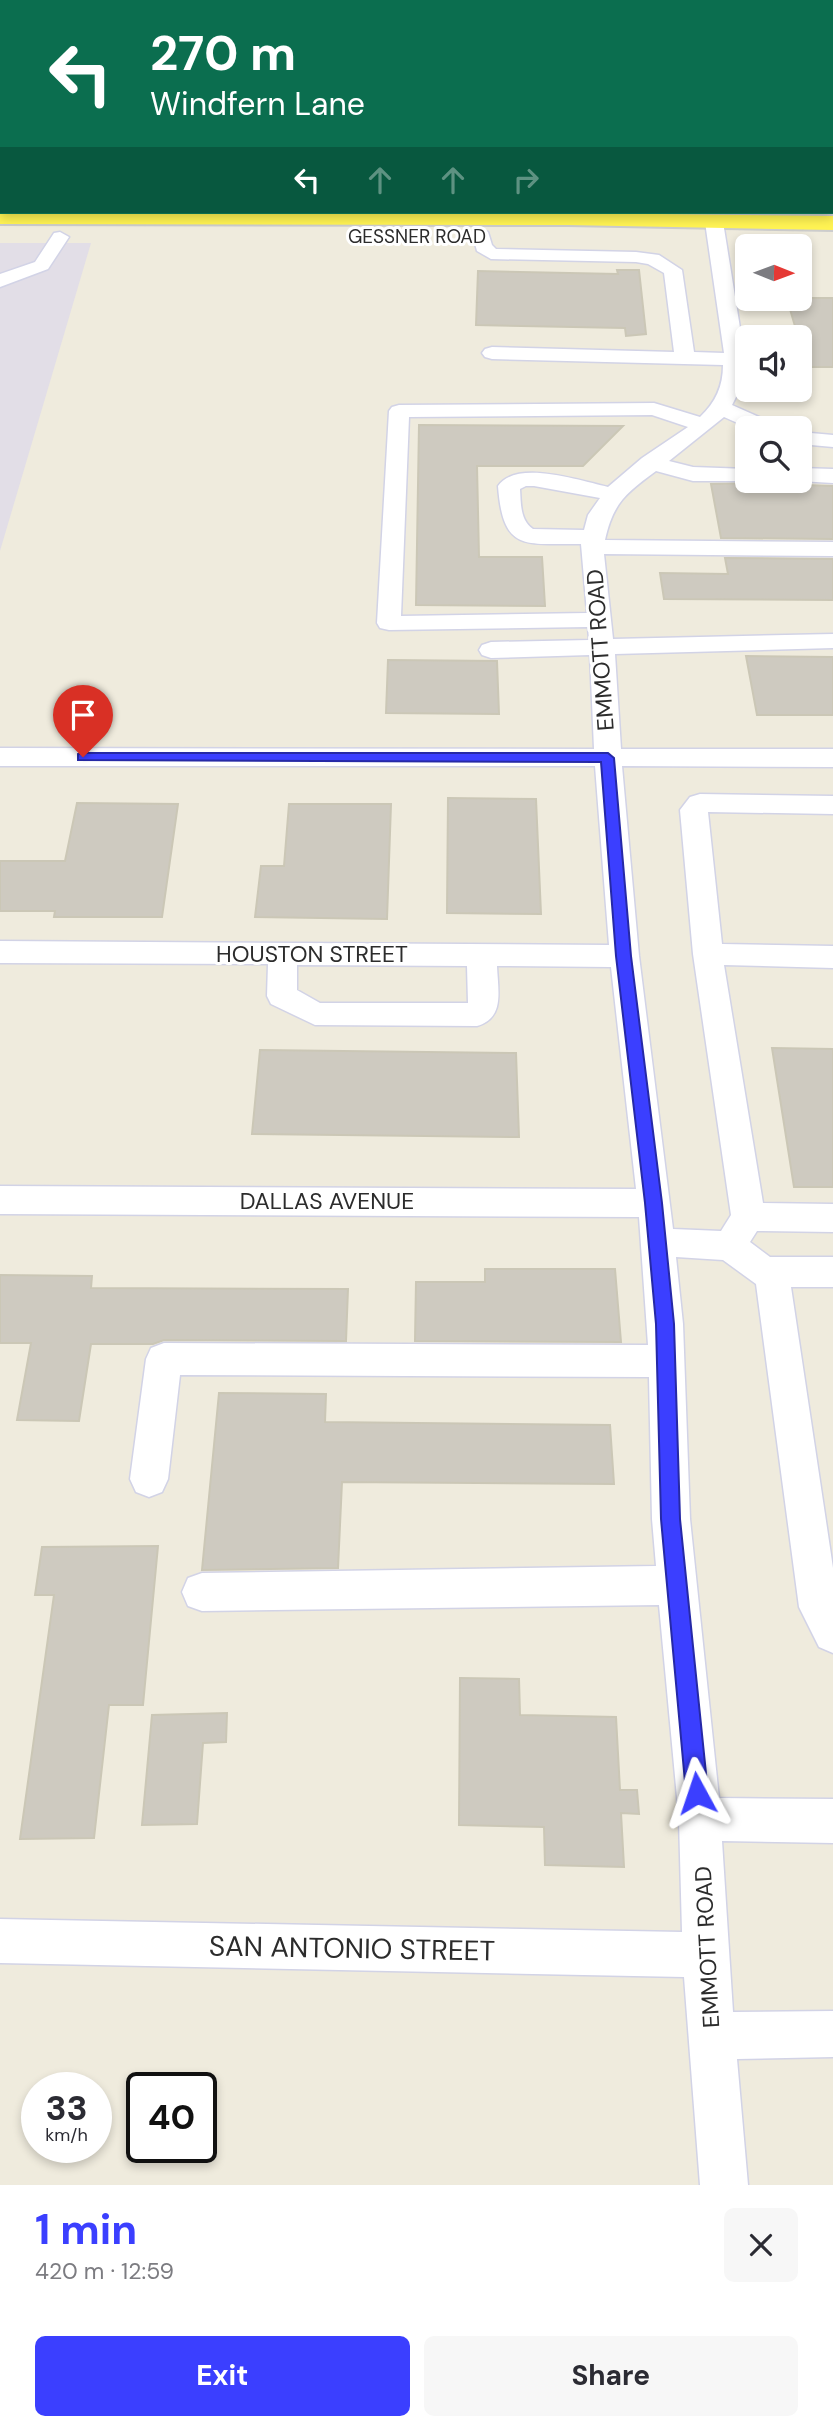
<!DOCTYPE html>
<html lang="en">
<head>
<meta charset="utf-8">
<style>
  :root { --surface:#fff; --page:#f7f7f7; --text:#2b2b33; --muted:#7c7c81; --accent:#3b3fff }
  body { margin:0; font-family:"DM Sans",sans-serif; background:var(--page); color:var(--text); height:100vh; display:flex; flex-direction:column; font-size:26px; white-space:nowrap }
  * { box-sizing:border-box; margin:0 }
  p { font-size:23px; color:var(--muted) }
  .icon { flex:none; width:38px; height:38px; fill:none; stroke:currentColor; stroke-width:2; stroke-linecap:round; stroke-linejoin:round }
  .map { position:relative; height:2185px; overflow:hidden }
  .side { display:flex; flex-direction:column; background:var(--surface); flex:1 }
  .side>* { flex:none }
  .banner { position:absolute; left:0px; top:0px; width:833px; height:214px; box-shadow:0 4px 10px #0003; background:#0b6e4f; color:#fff; overflow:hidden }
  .needle { width:46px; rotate:91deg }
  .fabs { position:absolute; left:735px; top:234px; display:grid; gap:14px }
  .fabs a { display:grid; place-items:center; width:77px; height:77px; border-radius:10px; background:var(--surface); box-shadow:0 4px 10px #0003; font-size:35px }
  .speed { position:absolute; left:21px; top:2072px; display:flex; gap:14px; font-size:35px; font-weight:700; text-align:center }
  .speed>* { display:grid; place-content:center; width:91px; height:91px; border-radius:50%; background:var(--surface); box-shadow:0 4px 10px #0003; line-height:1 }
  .speed small { font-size:18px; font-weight:400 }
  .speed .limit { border:4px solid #111; border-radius:10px; background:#fff; color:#111 }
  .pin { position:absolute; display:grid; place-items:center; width:60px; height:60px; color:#fff; margin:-72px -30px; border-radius:50% 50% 50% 0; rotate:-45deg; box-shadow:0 0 7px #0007 }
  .pin .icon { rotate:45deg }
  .me { position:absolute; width:77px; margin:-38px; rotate:355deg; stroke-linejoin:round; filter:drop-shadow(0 0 5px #0008) }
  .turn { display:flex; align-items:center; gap:24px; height:147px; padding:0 35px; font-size:32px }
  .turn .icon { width:91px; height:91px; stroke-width:2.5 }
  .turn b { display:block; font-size:49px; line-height:60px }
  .lanes { display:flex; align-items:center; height:66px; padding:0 35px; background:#0003; justify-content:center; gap:35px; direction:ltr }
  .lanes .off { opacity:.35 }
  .round { display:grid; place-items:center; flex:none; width:74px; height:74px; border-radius:10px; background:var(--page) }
  .summary { display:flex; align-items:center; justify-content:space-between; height:119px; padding:0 35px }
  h1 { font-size:42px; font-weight:700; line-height:52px; color:var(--accent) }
  .cta { display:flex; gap:14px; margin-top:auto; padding:14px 35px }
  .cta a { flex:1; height:80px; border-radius:10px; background:var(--accent); color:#fff; font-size:28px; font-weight:700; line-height:80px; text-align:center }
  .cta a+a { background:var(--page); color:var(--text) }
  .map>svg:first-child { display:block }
  .industrial { fill:#e2dee7 }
  .green { fill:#a3ec94 }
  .building { fill:#cecac0; stroke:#cbc7b6; stroke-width:2 }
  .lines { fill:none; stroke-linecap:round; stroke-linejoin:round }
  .minor-casing { stroke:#d2d3e6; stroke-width:3 }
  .major-casing { stroke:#ccc; stroke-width:4 }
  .path { stroke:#ccc; stroke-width:2.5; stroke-dasharray:2.5 2; stroke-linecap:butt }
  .minor { fill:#fff; fill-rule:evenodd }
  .major { fill:#fff353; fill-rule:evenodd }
  .route { fill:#3b3fff; stroke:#2629a6; stroke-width:2 }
  .labels { text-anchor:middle; stroke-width:6; stroke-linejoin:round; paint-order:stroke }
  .far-street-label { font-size:19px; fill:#2c2c2c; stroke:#fff }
  .street-label { font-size:23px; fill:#2c2c2c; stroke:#fff }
  .near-street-label { font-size:28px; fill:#2c2c2c; stroke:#fff }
</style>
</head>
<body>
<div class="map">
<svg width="833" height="2185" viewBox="0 0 833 2185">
  <rect width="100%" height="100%" fill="#efebdd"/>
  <!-- industrial -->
  <path class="industrial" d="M 0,243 L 91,243 L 0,551 Z"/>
  <!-- green -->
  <path class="green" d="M 84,0 L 566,0 L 566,2 L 83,2 Z
    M 35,212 L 599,212 L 599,213 L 35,213 Z"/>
  <!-- building -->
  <path class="building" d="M 617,270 L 639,270 L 646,334 L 626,336 L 625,328 L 476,325 L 478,271 L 618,274 Z
    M 800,298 L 833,298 L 833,367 L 807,367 L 787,299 Z
    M 419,425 L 623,426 L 583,466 L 477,466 L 479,557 L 542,557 L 545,606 L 416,605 Z
    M 749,483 L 833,486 L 833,539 L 721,538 L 711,484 Z
    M 725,558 L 833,559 L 833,600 L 664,599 L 660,573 L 728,574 Z
    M 746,656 L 833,657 L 833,715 L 757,715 Z
    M 388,660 L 497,661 L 499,714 L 386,713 Z
    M 448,798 L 536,799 L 541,914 L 447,913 Z
    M 77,803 L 178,804 L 162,917 L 54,917 L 55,911 L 0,911 L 0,861 L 65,861 Z
    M 289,804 L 391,804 L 387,919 L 255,917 L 261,866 L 284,866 Z
    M 772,1048 L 833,1049 L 833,1187 L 794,1187 Z
    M 260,1050 L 516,1053 L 519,1137 L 252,1134 Z
    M 485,1269 L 615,1269 L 621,1342 L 415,1341 L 416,1282 L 485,1282 Z
    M 0,1275 L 92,1276 L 91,1288 L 348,1289 L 346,1341 L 164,1340 L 153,1344 L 91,1344 L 79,1421 L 17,1420 L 31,1343 L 0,1343 Z
    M 219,1393 L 326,1394 L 325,1422 L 610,1425 L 614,1484 L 342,1482 L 338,1568 L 202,1570 Z
    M 158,1546 L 143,1705 L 109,1705 L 94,1838 L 20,1839 L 54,1595 L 35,1595 L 42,1547 Z
    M 460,1678 L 519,1679 L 520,1715 L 616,1717 L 620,1790 L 637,1790 L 639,1814 L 621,1813 L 624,1867 L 545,1865 L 544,1827 L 459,1825 Z
    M 227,1713 L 226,1742 L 203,1743 L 197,1824 L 142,1825 L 152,1715 Z"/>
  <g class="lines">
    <defs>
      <path id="minor" d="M 594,0 L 608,0 L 608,2 L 594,2 Z
        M 799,0 L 813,0 L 814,2 L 800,2 Z
        M 0,12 L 2,12 L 2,21 L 0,21 Z
        M 831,19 L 833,19 L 833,27 L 831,27 Z
        M 0,63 L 2,63 L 2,73 L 0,73 Z
        M 831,101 L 833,102 L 833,115 L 831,114 Z
        M 831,191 L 833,191 L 833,201 L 831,201 Z
        M 714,217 L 723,222 L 745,359 L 743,383 L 732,405 L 777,425 L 780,429 L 751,429 L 724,417 L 669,461 L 693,467 L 747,469 L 748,481 L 693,481 L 656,471 C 626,493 613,503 605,540 L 833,542 L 833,556 L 604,554 L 613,639 L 833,634 L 833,648 L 615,654 L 621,749 L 833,749 L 833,767 L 622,766 L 639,956 L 673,1229 L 721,1231 L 731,1215 L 693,954 L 680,810 L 690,797 L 700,794 L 833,796 L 833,814 L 708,812 L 722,944 L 833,946 L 833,968 L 724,965 L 763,1203 L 833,1204 L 833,1232 L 757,1231 L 750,1242 L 770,1257 L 833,1257 L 833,1287 L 791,1287 L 833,1568 L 833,1653 L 819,1647 L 799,1607 L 756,1284 L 723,1260 L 676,1257 L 683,1324 L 690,1519 L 719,1798 L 833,1799 L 833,1843 L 722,1841 L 733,2012 L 833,2011 L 833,2057 L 737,2059 L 748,2185 L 700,2185 L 684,1977 L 0,1963 L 0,1919 L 682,1932 L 679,1819 L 659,1605 L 202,1611 L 188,1606 L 182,1592 L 188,1578 L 202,1573 L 656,1566 L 652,1519 L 649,1377 L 180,1375 L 168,1479 L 162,1492 L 149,1497 L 136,1492 L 130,1479 L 146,1359 L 151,1348 L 164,1343 L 648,1345 L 639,1217 L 0,1214 L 0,1186 L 636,1189 L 611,967 L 497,966 C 498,991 505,1018 477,1026 L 315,1025 L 271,1004 L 267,996 L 268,964 L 0,963 L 0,941 L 609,945 L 595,766 L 0,766 L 0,748 L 594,749 L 590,655 L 491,658 L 482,655 L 479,650 L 482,645 L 491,642 L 589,640 L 588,627 L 389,630 L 380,628 L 377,623 L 389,411 L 392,407 L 399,405 L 654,403 L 700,417 C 716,402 723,386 723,365 L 492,359 L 485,357 L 482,353 L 485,349 L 492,347 L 674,352 L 664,273 L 648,264 L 636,262 L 491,259 L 477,251 L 473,236 L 482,231 L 488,232 L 492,245 L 496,249 L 636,252 L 659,255 L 682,270 L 694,352 L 724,353 L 705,222 ZM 652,415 L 688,427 L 642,458 L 608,487 C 581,481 516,459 498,486 C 503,553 525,543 581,544 L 587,613 L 401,616 L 409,417 ZM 526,486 L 534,486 L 600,498 L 588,515 L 584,530 L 533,529 C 520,520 521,504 520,489 ZM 297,965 L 467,966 L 468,1003 L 320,1003 L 297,990 Z
        M 60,232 L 69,237 L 48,269 L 0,287 L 0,274 L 35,262 L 54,233 Z
        M 800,432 L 833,435 L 833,447 L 800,444 Z
        M 800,468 L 833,469 L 833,483 L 799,481 Z"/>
      <path id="major" d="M 43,0 L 61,0 L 42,2 Z
        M 0,44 L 2,44 L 0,57 Z
        M 0,212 L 568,213 L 833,216 L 833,230 L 568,225 L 0,224 Z"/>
    </defs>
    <!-- minor casing -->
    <use href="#minor" class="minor-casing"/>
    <!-- major casing -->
    <use href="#major" class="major-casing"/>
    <!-- path -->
    <path class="path" d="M 469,0 L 472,2
      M 328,2 L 330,0
      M 348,2 L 350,0"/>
    <!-- minor -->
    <use href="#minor" class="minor"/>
    <!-- major -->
    <use href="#major" class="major"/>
  </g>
  <!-- route -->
  <path class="route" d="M 83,753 L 608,753 L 614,758 L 631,956 L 662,1203 L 674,1324 L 680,1519 L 708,1793 L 705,1801 L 697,1804 L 690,1801 L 686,1793 L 661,1519 L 656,1324 L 645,1203 L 616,956 L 601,762 L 78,760 L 78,754 Z"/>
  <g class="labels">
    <!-- far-street labels -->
    <g class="far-street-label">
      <text x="417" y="243">GESSNER ROAD</text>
    </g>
    <!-- street labels -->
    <g class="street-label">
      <text transform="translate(600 650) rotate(-94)" y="8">EMMOTT ROAD</text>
      <text x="312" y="962">HOUSTON STREET</text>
      <text x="327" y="1209">DALLAS AVENUE</text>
      <text transform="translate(707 1947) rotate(-93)" y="8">EMMOTT ROAD</text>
    </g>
    <!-- near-street labels -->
    <g class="near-street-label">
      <text transform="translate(352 1948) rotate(1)" y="10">SAN ANTONIO STREET</text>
    </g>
  </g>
</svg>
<div class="fabs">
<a><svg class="needle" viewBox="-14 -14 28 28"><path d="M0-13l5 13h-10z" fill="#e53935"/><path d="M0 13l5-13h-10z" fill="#7c7c81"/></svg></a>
<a><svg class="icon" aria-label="sound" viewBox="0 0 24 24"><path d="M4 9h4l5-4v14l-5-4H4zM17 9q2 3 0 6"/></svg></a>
<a><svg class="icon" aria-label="search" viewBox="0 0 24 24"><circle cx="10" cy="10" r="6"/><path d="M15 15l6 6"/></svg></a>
</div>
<div class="speed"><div>33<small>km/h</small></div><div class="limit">40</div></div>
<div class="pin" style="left:83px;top:757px;background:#d93025"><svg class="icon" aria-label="arrive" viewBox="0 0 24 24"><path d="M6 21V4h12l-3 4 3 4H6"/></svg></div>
<svg class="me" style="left:697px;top:1793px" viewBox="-20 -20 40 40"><path d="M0-17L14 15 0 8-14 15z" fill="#3b3fff" stroke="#fff" stroke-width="4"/></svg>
<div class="banner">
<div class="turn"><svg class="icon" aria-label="left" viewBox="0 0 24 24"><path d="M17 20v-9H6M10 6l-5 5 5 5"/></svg><div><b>270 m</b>Windfern Lane</div></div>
<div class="lanes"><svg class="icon" aria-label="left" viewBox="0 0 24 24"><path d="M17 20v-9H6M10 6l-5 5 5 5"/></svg><svg class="icon off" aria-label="ahead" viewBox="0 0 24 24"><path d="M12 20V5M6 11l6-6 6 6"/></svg><svg class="icon off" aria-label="ahead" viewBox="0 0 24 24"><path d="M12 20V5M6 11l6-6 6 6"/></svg><svg class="icon off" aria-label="right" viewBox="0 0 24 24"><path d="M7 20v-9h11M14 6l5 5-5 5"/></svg></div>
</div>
</div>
<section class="side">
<div class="summary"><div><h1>1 min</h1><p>420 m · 12:59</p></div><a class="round"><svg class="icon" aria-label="close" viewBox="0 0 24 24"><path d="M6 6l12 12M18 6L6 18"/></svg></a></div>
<div class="cta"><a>Exit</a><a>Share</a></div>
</section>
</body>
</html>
